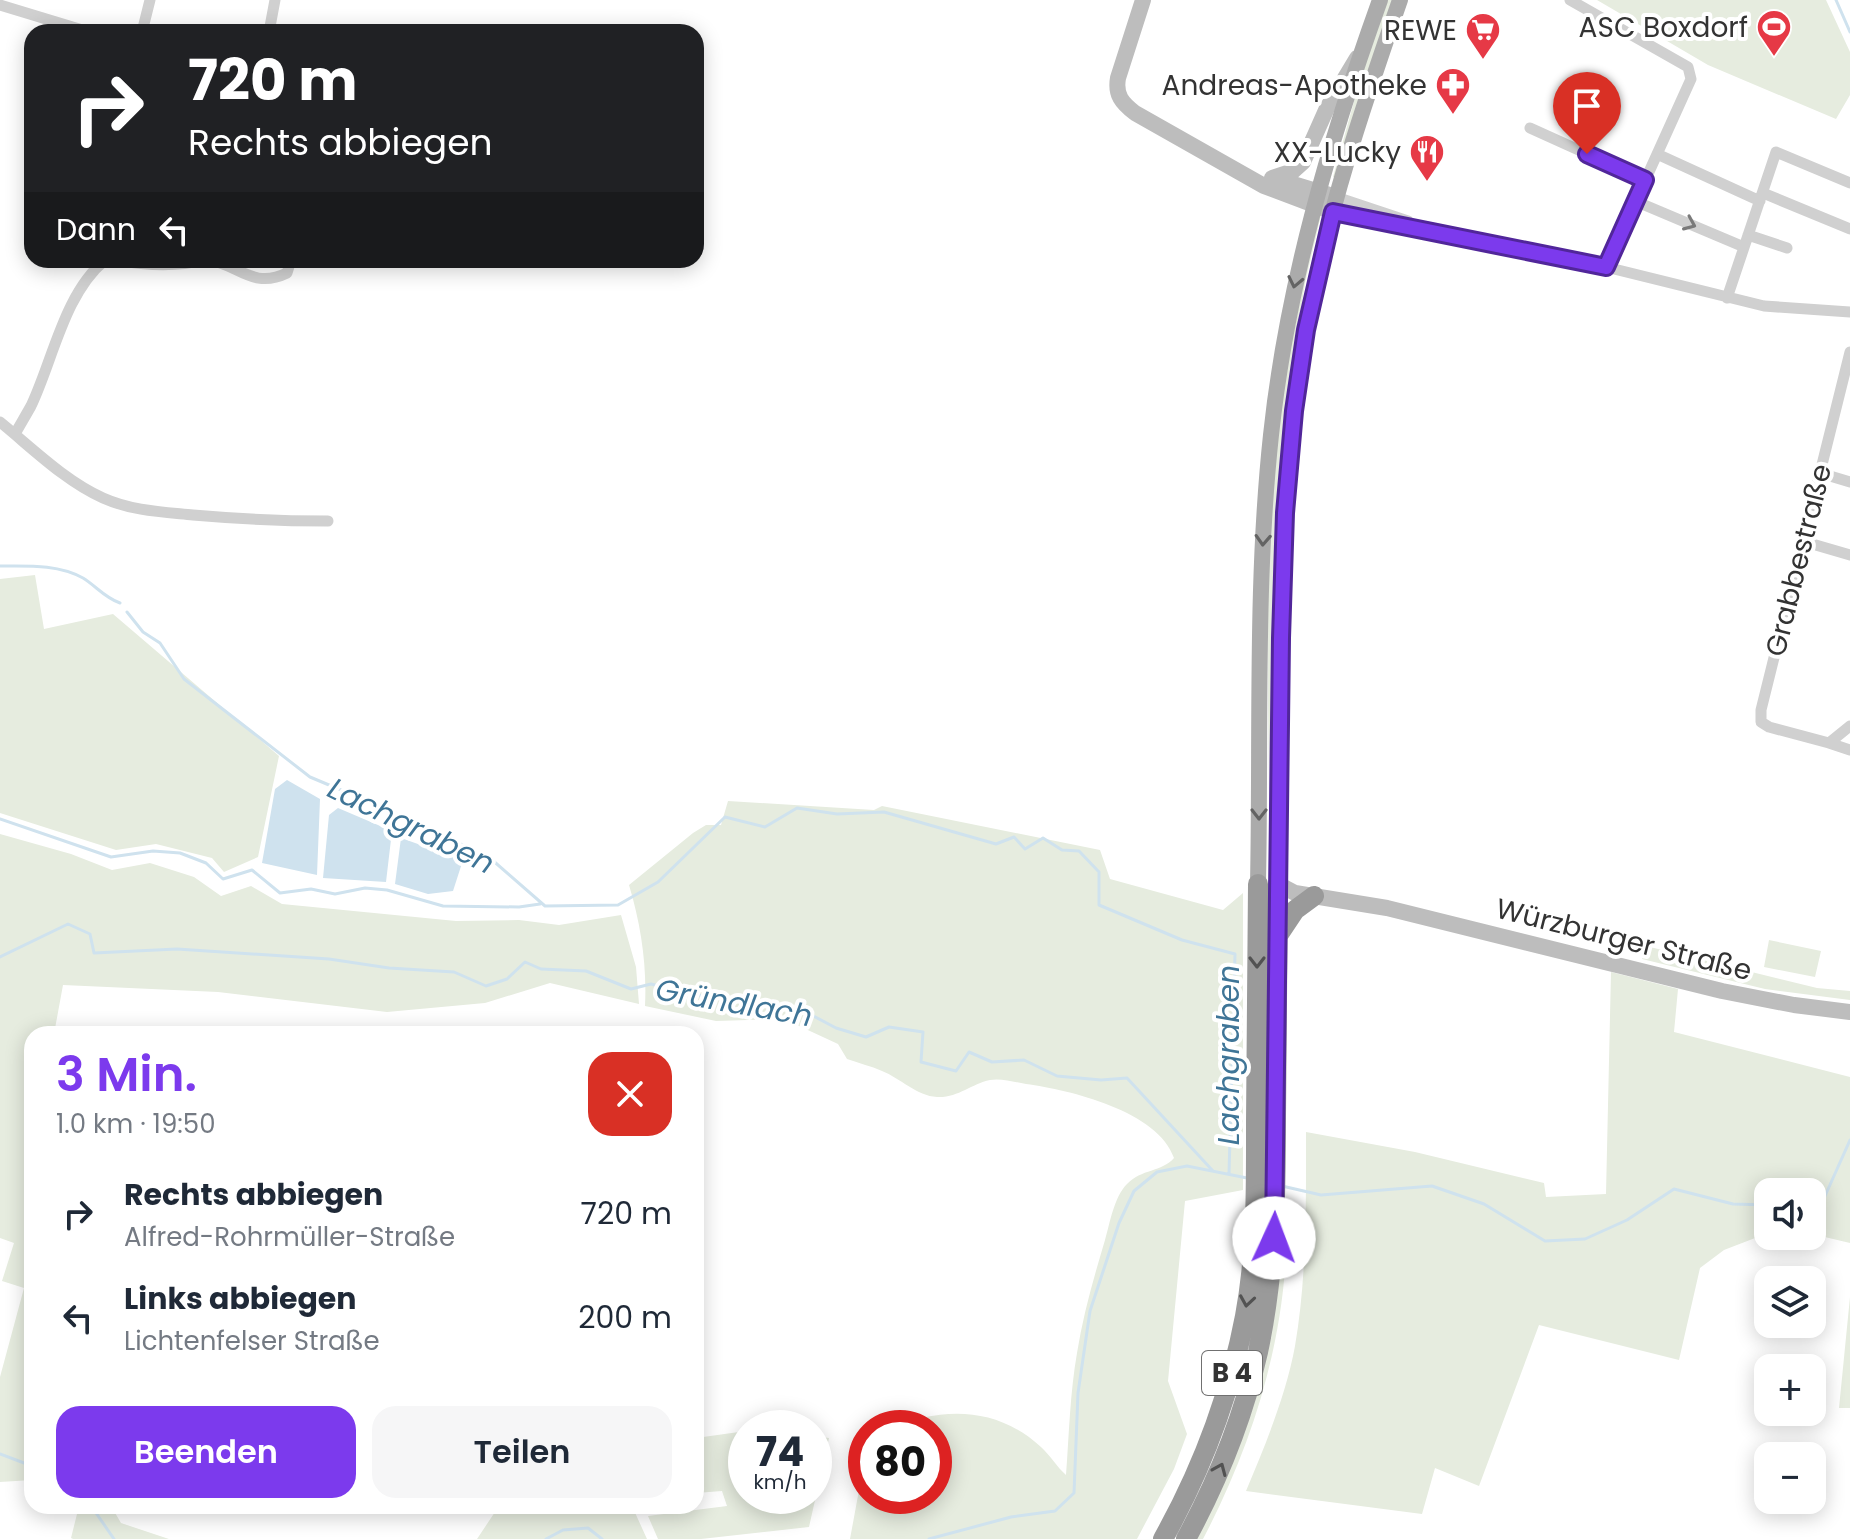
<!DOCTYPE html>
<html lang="de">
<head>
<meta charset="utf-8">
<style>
  :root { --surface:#fff; --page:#f6f6f7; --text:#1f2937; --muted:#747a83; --accent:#7c3aed }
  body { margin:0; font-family:Poppins,sans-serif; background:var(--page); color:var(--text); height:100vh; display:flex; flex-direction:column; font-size:30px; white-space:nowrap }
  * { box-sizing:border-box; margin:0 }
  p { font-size:26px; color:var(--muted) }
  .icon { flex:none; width:44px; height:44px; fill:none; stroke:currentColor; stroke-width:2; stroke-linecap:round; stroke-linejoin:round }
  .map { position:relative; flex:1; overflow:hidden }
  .details { position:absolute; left:24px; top:1026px; width:680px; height:488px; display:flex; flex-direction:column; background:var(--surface); border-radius:24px; box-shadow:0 4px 20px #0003 }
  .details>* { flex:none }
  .banner { position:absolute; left:24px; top:24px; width:680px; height:244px; border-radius:24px; box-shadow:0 4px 20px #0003; background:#202124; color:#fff; overflow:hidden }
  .tools { position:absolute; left:1754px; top:1178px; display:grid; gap:16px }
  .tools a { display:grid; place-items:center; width:72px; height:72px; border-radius:16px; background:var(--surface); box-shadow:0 4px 20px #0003; font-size:40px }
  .speed { position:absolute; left:728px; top:1410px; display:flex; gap:16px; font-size:40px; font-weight:700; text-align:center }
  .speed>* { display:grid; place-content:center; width:104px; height:104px; border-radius:50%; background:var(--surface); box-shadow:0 4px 20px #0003; line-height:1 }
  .speed small { font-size:20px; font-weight:400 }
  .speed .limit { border:12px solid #d22; background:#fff; color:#111 }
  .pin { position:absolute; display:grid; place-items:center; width:68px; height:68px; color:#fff; margin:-82px -34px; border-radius:50% 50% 50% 0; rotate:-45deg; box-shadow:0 0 8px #0007 }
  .pin .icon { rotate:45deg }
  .me { position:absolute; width:88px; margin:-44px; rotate:2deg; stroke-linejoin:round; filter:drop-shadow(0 0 6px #0008) }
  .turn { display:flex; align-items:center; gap:28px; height:168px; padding:0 32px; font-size:36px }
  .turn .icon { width:104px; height:104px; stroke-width:2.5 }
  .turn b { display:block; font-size:56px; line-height:68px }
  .then { display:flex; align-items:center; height:76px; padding:0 32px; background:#0003; gap:16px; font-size:30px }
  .round { display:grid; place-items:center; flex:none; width:84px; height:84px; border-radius:24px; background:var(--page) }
  .headline { display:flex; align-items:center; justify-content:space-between; height:136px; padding:0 32px }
  h1 { font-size:48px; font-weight:600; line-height:60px; color:var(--accent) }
  .cta { display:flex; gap:16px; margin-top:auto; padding:16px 32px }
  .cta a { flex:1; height:92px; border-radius:24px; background:var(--accent); color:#fff; font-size:32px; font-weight:600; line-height:92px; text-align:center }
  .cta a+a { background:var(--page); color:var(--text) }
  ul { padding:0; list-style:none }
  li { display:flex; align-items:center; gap:24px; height:104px; padding:0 32px }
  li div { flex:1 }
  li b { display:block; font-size:30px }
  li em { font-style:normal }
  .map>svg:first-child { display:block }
  .green { fill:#e6ecdf }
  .water { fill:#cfe2ee }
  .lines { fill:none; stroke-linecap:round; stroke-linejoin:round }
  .stream { stroke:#cfe2ee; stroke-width:3 }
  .street { stroke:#d0d0d0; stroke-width:11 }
  .secondary { stroke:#bdbdbd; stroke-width:16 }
  .primary { stroke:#ababab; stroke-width:16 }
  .highway { stroke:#9a9a9a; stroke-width:20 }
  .oneway { stroke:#7a7a7a }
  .oneway2 { stroke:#636363 }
  .oneway3 { stroke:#525252 }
  .route-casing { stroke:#51269a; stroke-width:20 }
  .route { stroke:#7c3aed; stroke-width:14 }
  .labels { text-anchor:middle; stroke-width:8; stroke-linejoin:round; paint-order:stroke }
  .shield { fill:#fff; stroke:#707070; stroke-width:2 }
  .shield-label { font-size:26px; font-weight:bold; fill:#333 }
  .poi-label { font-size:28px; fill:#333; stroke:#fff; text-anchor:end }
  .street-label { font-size:28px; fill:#333; stroke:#fff }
  .water-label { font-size:30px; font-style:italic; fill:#3f7597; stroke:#fff }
</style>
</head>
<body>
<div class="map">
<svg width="1850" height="1539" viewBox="0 0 1850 1539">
  <rect width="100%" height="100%" fill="#fff"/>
  <!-- green -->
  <path class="green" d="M 1386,0 L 1395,0 L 1337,178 L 1333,177 L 1368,51 Z
    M 1597,0 L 1826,0 L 1850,52 L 1850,95 L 1836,119 L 1708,65 Z
    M 1318,214 L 1321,215 L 1305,283 L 1295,349 L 1273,861 L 1269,861 C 1270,729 1263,598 1274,466 C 1281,381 1301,297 1318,214 Z
    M 35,575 L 44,629 L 113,614 L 279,756 L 258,857 L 224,872 L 212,858 L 156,844 L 116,850 L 0,813 L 0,579 Z
    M 728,801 L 874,810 L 882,806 L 1100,850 L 1110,879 L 1223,910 L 1243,893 L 1243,1190 L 1185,1201 L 1168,1381 L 1187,1434 L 1174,1469 L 1137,1539 L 850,1539 L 866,1452 L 866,1496 L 934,1496 L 934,1428 L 889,1428 C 943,1407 996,1406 1041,1447 C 1050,1455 1057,1467 1066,1475 C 1069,1434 1070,1393 1077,1353 C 1083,1315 1094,1277 1105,1240 C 1110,1223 1114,1197 1127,1184 C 1141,1169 1162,1172 1174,1158 C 1158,1111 1070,1090 1026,1084 C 1015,1082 1001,1078 990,1080 C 971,1084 958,1098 937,1097 C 917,1096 900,1078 882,1071 C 871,1066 858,1063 847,1059 L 838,1044 L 784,1019 L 716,1021 L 645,1006 C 647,965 641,925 629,885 L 693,833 L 706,825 L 721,825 Z
    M 0,834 L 71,854 L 112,870 L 150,863 L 194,877 L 221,896 L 251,886 L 282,904 L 456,921 L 519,920 L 559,925 L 621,915 L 636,967 L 639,1004 L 550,983 L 485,1003 L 387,1012 L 218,992 L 63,985 L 54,1034 L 32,1034 L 32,1431 L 28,1445 L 32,1446 L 32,1480 L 0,1482 L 0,1377 L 24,1288 L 2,1281 L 14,1243 L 0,1238 Z
    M 1769,940 L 1821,951 L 1815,977 L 1764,967 Z
    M 1646,946 L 1817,988 L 1850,991 L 1850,1000 L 1765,989 L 1642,959 Z
    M 1611,972 L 1678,989 L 1674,1032 L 1850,1077 L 1850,1243 L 1812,1234 L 1812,1192 L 1768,1192 L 1768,1233 L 1724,1250 L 1700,1268 L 1679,1360 L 1539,1325 L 1479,1486 L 1435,1468 L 1422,1514 L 1246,1491 C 1265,1446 1286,1395 1295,1346 C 1307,1276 1306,1203 1306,1132 L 1415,1152 L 1544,1183 L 1546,1197 L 1606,1194 Z
    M 1281,1198 L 1286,1199 C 1292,1318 1258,1434 1203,1539 L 1193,1539 L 1233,1455 Z
    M 1850,1297 L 1850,1408 L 1839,1408 Z
    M 746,1431 L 746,1496 L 814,1496 L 814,1436 L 829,1438 L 809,1527 L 701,1539 L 658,1539 L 648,1516 L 727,1506 L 722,1491 L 696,1493 L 696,1438 Z
    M 79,1506 L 111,1506 L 121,1523 L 169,1539 L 73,1539 L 71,1538 Z
    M 499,1506 L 632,1506 L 647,1539 L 477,1539 Z"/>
  <!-- water -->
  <path class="water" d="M 287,780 L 320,799 L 317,875 L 262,863 L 275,789 Z
    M 338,808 L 392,831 L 386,882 L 323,878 L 329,815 Z
    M 401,838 L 463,860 L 453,891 L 428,894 L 395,884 Z"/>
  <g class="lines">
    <!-- stream -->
    <path class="stream" d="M 1836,0 L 1850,32
      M 0,566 C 27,566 58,564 83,578 C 96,586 105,598 120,603
      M 127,612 L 143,632 L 160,643 L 184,679 L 310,777 L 405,817 L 490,858 L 545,906 L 618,905 L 658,882 L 725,817 L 765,827 L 797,808 L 837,814 L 884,812 L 996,844 L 1014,837 L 1025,849 L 1043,838 L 1062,850 L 1079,851 L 1099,872 L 1099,905 L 1182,940 L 1235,954 L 1229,1174
      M 0,819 L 111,857 L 153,851 L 180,853 L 206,863 L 223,879 L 252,870 L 280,893 L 311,889 L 335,894 L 365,888 L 387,890 L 443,906 L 519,907 L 540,904
      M 0,957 L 68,924 L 90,934 L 94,953 L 177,949 L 329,959 L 389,968 L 454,972 L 486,986 L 507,979 L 525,962 L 541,969 L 586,971 L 631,989 L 651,984 L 696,995 L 804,1011 L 836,1028 L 866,1037 L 889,1027 L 923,1032 L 921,1062 L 956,1071 L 969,1052 L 992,1062 L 1024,1060 L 1057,1076 L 1101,1080 L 1127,1078 L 1213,1171
      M 1282,1186 L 1321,1195 L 1432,1186 L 1484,1204 L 1545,1241 L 1585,1239 L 1627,1220 L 1674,1189 L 1733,1204 L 1768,1205
      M 1812,1200 L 1825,1196 L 1850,1140
      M 0,1454 L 32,1466
      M 94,1510 L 114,1539
      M 546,1539 L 563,1530 L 588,1528 L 602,1539
      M 929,1539 L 1011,1517 L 1055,1511 L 1074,1493 L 1078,1393 L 1090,1311 L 1119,1223 L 1134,1191 L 1157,1172 L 1187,1166 L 1247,1178"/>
    <!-- street -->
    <path class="street" d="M 1570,0 L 1688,67 L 1691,79 L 1606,267
      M 0,5 L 89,32
      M 142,32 L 150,0
      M 269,32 L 275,0
      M 1530,128 L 1645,180
      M 1657,154 L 1760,201
      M 1763,193 L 1850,229
      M 1336,197 L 1408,221
      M 1635,201 L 1744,247
      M 1333,212 L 1606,267 L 1764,306 L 1850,312
      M 1748,235 L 1787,248
      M 119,260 C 148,266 175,267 205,260
      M 208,260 C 237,263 252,290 287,273 L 291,260
      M 1727,298 L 1776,152 L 1850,183
      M 1850,352 L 1761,710 L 1761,722 L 1769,727 L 1829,743 L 1850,726
      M 0,422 C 32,448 65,481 103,498 C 132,511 163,512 193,515 C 239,519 283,521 328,521
      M 15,434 C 20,425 26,415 31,406 C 53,360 64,294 105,260
      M 1820,473 L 1850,482
      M 1802,541 L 1850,555
      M 1829,743 L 1850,750"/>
    <!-- secondary -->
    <path class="secondary" d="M 1143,0 L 1118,78 C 1115,95 1122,103 1135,113 L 1264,186 L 1333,212
      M 1272,178 L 1293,171 L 1303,162 L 1327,108 L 1357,58
      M 1273,178 L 1336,197
      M 1278,884 L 1295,893 L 1387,908 L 1722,991 L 1794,1005 L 1850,1012"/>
    <!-- primary -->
    <path class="primary" d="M 1258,884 C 1261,734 1255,584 1271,435 C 1287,285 1329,142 1380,0
      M 1278,884 C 1280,698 1274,510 1307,327 C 1326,215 1363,107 1400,0"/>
    <!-- highway -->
    <path class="highway" d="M 1277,937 L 1295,910 L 1314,896
      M 1163,1539 C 1202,1469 1230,1395 1245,1316 C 1257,1252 1256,1187 1256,1122 C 1257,1042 1258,963 1258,884
      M 1186,1539 C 1218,1480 1243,1418 1258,1352 C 1275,1273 1276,1195 1276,1116 C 1277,1038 1277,961 1278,884"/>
  </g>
  <!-- one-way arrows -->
  <defs><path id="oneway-chevron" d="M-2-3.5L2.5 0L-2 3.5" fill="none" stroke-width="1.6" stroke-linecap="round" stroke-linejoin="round" transform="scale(2)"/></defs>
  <use class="oneway" href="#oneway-chevron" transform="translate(1690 224) rotate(23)"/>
  <g class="oneway2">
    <use href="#oneway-chevron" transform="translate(1295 282) rotate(102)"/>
    <use href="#oneway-chevron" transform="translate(1263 540) rotate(93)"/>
    <use href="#oneway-chevron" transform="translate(1259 814) rotate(90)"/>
  </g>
  <g class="oneway3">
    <use href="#oneway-chevron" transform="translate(1257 962) rotate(90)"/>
    <use href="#oneway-chevron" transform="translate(1247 1301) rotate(99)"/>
    <use href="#oneway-chevron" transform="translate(1220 1469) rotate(-67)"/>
  </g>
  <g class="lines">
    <defs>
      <path id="route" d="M 1274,1238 L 1281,638 L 1285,513 L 1294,411 L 1306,330 L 1333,212 L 1606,267 L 1645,180 L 1587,154"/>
    </defs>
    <!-- route casing -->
    <use href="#route" class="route-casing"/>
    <!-- route -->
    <use href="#route" class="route"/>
  </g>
  <!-- icons -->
  <defs>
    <symbol id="stadium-pin" viewBox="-11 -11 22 30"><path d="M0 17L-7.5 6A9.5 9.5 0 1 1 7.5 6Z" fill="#e63946" stroke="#fff"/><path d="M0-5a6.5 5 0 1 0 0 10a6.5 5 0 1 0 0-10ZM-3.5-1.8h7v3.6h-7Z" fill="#fff"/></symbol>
    <symbol id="supermarket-pin" viewBox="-11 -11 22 30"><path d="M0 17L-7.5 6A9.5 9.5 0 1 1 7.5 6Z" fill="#e63946" stroke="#fff"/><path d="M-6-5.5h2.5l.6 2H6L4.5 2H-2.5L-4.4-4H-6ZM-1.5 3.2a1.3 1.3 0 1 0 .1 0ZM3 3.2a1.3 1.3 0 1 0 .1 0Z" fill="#fff"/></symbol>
    <symbol id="pharmacy-pin" viewBox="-11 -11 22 30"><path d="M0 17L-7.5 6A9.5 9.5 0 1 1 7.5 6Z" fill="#e63946" stroke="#fff"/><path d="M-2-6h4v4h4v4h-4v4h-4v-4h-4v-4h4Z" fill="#fff"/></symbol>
    <symbol id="restaurant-pin" viewBox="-11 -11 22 30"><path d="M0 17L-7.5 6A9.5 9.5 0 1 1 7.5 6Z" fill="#e63946" stroke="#fff"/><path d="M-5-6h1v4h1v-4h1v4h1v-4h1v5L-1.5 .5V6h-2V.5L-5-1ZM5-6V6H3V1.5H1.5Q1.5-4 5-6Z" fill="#fff"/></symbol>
  </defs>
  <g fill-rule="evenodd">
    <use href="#stadium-pin" x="1754" y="7" width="40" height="54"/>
    <use href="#supermarket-pin" x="1463" y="10" width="40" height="54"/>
    <use href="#pharmacy-pin" x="1433" y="65" width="40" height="54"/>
    <use href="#restaurant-pin" x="1407" y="132" width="40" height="54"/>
  </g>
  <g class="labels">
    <!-- shield labels -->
    <rect class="shield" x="1202" y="1351" width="60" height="44" rx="6"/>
    <g class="shield-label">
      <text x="1232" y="1382">B 4</text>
    </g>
    <!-- poi labels -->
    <g class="poi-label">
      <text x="1748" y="37">ASC Boxdorf</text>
      <text x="1457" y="40">REWE</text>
      <text x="1427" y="95">Andreas-Apotheke</text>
      <text x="1401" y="162">XX-Lucky</text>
    </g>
    <!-- street labels -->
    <g class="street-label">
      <text transform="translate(1798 560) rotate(-76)" y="10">Grabbestraße</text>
      <text transform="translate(1624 939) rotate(14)" y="10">Würzburger Straße</text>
    </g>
    <!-- water labels -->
    <g class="water-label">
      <text transform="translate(411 826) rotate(26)" y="10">Lachgraben</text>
      <text transform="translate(734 1003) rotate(10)" y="10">Gründlach</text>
      <text transform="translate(1229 1055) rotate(-90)" y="10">Lachgraben</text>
    </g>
  </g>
</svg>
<div class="tools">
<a><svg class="icon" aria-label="sound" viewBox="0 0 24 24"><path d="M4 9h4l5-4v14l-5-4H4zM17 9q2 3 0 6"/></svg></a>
<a><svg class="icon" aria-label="layers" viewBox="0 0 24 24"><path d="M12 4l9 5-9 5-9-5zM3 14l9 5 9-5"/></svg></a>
<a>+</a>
<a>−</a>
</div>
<div class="speed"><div>74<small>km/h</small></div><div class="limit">80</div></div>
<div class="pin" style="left:1587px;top:154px;background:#d93025"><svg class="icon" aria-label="arrive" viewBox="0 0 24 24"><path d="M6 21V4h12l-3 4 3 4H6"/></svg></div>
<svg class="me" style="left:1274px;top:1238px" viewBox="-20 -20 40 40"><circle r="19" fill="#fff"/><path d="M0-13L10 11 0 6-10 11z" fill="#7c3aed"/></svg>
<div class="banner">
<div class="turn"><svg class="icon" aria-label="right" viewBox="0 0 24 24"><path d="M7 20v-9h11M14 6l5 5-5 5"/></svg><div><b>720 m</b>Rechts abbiegen</div></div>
<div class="then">Dann<svg class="icon" aria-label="left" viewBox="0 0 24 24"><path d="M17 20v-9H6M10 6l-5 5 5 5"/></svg></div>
</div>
<section class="details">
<div class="headline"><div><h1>3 Min.</h1><p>1.0 km · 19:50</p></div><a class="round" style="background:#d93025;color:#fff"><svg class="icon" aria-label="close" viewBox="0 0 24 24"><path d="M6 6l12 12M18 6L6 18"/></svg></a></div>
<ul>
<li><svg class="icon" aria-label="right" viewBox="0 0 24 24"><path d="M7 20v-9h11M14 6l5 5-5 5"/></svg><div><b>Rechts abbiegen</b><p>Alfred-Rohrmüller-Straße</p></div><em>720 m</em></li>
<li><svg class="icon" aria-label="left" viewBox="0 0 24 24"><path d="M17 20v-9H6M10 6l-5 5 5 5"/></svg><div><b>Links abbiegen</b><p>Lichtenfelser Straße</p></div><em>200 m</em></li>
</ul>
<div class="cta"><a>Beenden</a><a>Teilen</a></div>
</section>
</div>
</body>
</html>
